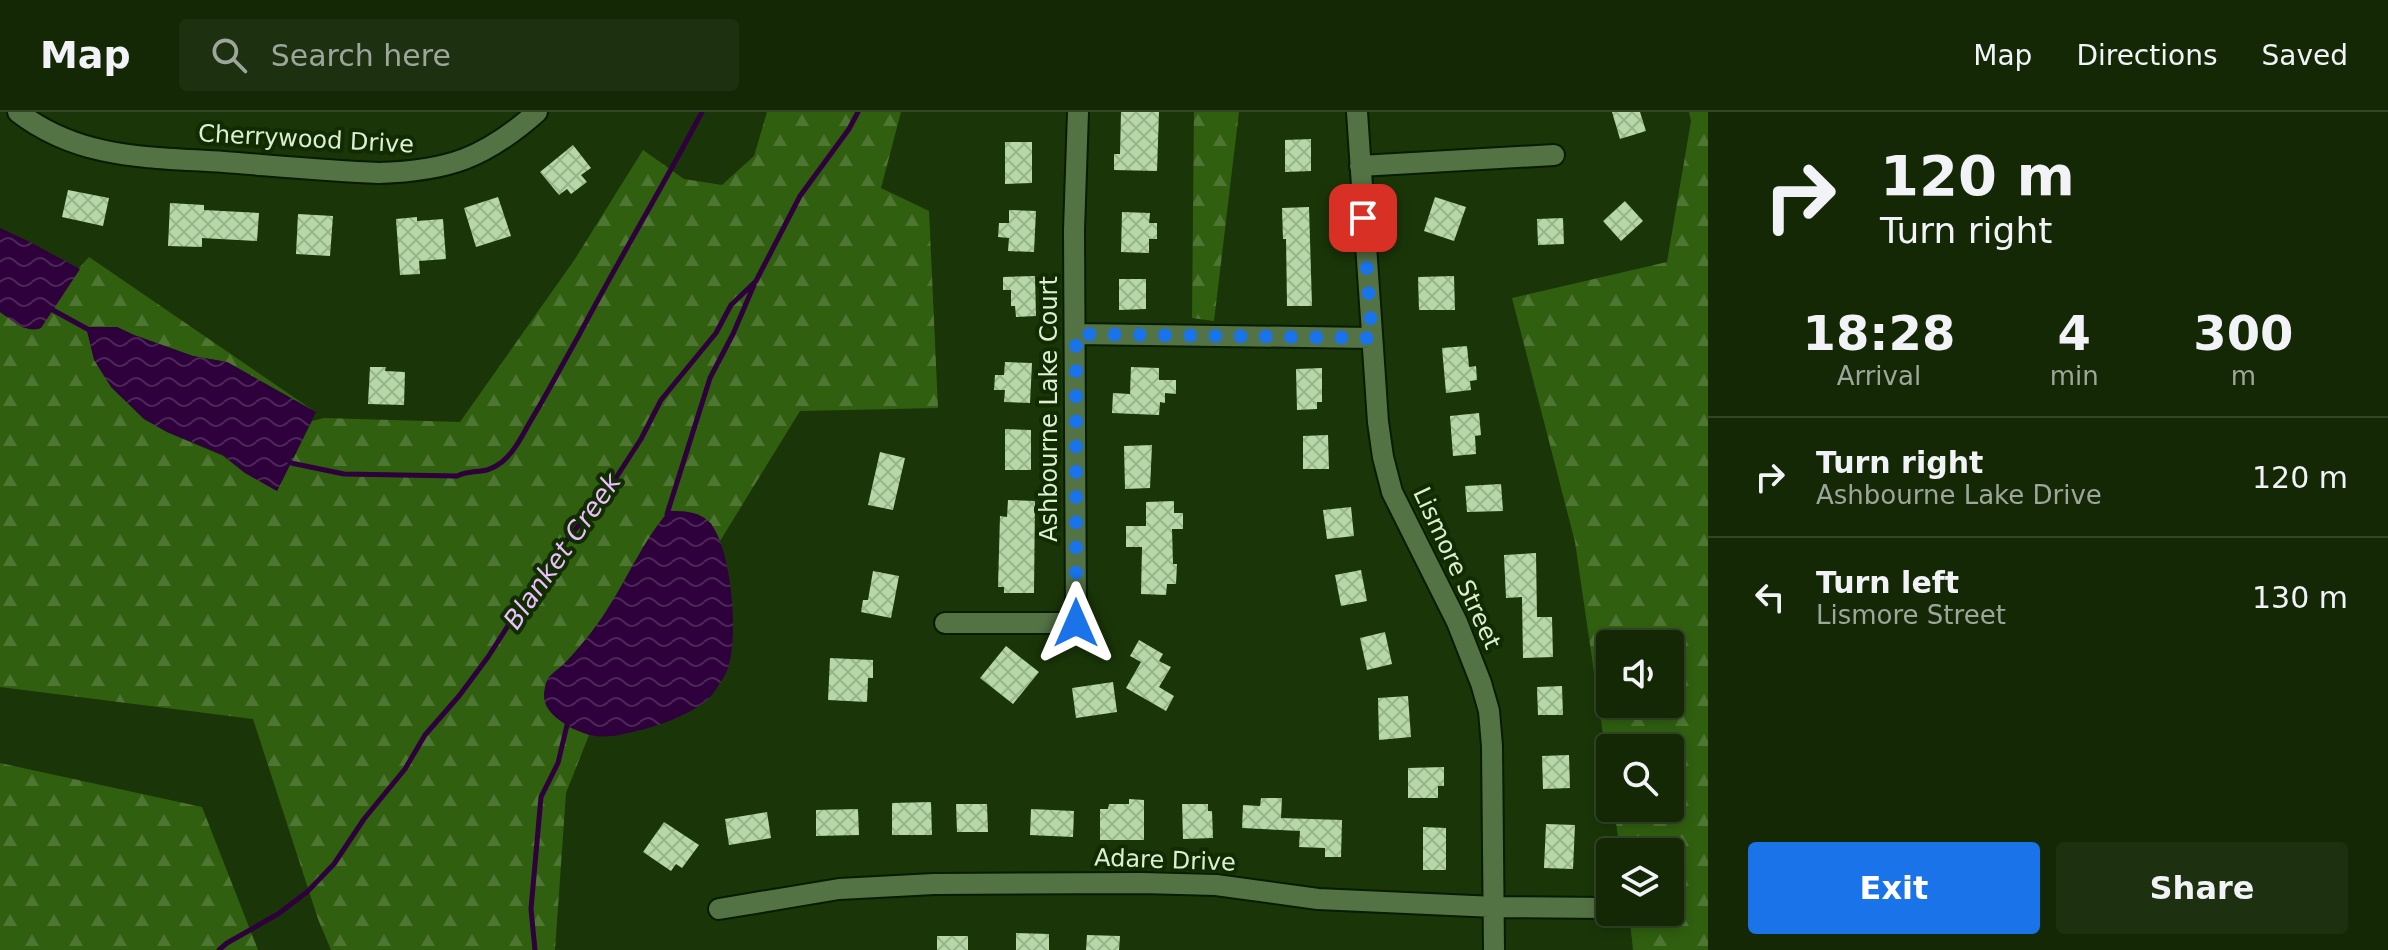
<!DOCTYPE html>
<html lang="en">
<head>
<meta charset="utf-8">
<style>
  :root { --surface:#142806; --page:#1d3010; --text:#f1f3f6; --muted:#9da69b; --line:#334428; --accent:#1a73e8 }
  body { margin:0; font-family:"DejaVu Sans",sans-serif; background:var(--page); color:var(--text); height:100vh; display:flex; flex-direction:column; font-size:30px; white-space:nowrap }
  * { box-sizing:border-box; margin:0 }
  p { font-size:26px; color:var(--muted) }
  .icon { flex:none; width:44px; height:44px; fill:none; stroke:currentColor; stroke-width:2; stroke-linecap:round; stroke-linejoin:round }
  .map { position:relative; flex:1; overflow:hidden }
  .panel { display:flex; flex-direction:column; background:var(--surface); width:680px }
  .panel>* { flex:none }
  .top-card { background:#142806; color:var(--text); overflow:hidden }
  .controls { position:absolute; left:1596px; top:518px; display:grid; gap:16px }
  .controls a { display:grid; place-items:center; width:88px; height:88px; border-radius:8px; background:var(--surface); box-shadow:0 4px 12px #0003,0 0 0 2px var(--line); font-size:40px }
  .pin { position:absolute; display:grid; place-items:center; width:68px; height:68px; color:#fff; margin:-34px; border-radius:16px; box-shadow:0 4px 12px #0006 }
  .me { position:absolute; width:88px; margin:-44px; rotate:0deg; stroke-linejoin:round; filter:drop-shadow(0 0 6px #0008) }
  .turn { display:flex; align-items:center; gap:28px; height:168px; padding:0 40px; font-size:36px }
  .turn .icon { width:104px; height:104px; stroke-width:2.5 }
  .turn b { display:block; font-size:56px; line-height:68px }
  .eta { display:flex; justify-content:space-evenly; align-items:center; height:136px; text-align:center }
  .eta b { font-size:48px; font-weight:700; line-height:56px }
  .action { display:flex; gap:16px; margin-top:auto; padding:16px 40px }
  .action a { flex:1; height:92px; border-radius:8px; background:var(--accent); color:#fff; font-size:32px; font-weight:700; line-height:92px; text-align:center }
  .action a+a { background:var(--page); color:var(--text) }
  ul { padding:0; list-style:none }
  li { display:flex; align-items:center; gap:24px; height:120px; padding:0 40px; border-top:2px solid var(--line) }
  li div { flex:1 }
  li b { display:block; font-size:30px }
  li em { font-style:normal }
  header { display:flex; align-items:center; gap:48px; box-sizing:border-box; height:112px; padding:0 40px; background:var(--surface); border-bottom:2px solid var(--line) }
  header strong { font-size:38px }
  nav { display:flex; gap:44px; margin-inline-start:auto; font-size:28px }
  .search { width:560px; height:72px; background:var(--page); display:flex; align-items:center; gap:20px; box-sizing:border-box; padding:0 28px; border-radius:8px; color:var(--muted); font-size:30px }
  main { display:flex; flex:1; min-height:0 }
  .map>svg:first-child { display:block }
  .forest { fill:url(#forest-firs); fill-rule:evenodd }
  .water { fill:url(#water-waves) }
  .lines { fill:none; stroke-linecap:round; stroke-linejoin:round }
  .stream { stroke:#2e003c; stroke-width:5 }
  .building { fill:url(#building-cross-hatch) }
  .minor-casing { stroke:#071c00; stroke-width:24 }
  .minor { stroke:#547345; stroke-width:20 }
  .route { stroke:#1a73e8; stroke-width:14; stroke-dasharray:0 25.2 }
  .labels { text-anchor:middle; stroke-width:8; stroke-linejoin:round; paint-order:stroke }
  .street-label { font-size:24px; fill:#ddeed5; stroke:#102c00 }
  .water-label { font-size:26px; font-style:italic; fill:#ecbeff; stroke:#102c00 }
</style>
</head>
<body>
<header>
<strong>Map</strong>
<div class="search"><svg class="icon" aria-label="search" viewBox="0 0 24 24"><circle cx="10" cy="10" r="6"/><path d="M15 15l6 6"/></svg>Search here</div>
<nav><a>Map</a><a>Directions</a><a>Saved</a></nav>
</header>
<main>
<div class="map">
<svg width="1708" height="838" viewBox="0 0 1708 838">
  <defs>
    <pattern id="forest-firs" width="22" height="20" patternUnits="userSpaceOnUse" patternTransform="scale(2)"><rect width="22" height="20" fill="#305f10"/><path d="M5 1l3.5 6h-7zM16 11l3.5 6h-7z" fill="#4e7632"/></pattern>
    <pattern id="water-waves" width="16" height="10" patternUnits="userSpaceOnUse" patternTransform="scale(2)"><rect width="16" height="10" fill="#2e003c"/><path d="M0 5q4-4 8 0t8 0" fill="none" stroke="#4c2657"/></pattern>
    <pattern id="building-cross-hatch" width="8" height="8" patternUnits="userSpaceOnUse" patternTransform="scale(2)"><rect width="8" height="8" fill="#b6d8a6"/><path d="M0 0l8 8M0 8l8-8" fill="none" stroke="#99b48c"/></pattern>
  </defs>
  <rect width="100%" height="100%" fill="#1a3608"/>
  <!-- forest -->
  <path class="forest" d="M 767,0 L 901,0 L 881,76 L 929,99 L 938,296 L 800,299 L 720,429 L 711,411 L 669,399 C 642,429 629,469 606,502 C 589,526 569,548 547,568 L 566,614 L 589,623 L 566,681 L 555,838 L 331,838 L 318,807 L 253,607 L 0,575 L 0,200 L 24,216 L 89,145 L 317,301 L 227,250 L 193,244 L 134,223 L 117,215 L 111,275 L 144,307 L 167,320 L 223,344 L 245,361 L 277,379 L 312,309 L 324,306 L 460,310 L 575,147 L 643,38 L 684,67 L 722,73 L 754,44 Z
    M 1194,0 L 1239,0 L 1214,209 L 1192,206 Z
    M 1689,0 L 1708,0 L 1708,838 L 1633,838 L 1629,800 L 1670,800 L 1670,740 L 1620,740 L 1614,696 L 1670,696 L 1670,636 L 1610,636 L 1610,670 L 1575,430 L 1512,186 L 1667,150 L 1691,9 ZM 1670,532 L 1670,592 L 1610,592 L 1610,532 Z
    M 0,651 L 202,695 L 258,838 L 0,838 Z"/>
  <!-- water -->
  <path class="water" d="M 0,116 L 28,129 L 80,157 L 41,216 C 26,222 12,208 0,200 Z
    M 86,215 L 117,215 L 134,223 L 193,244 L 227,250 L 316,300 L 277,379 L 245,361 L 223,343 L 167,320 L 144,307 L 111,275 L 94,248 Z
    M 669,399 C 683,399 699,399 709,410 C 732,433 741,535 725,563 C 720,571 714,582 707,588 C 690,602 662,613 641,618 C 623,622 606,628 587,622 C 571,617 544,603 544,584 C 544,578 546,570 548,566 C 553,560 561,555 566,550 C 575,541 582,531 590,522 C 621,483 637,436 669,399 Z"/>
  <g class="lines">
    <!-- stream -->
    <path class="stream" d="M 51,197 L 91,219
      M 287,347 L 291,351 L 344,362 L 457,364 C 474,356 484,364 502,350 C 515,339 522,324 530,310 C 547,282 562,253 578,225 C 618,149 662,76 702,0
      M 667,402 L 710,266 L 733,222 L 754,173
      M 219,838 L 227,831 L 278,802 L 307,780 L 334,752 L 364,707 L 405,657 L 425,623 L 459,584 L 488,545 L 549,450 L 612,372 L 641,327 L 661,288 L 716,221 L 731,193 L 756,169 L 800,84 L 849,17 L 858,0
      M 535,838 L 531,797 L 541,685 L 558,651 L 568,609"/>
  </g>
  <!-- building -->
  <path class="building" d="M 1121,0 L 1159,0 L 1157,59 L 1114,58 L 1114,42 L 1120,42 Z
    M 1612,0 L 1640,0 L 1646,19 L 1620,27 Z
    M 1311,27 L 1311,59 L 1285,60 L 1285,28 Z
    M 1005,30 L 1032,30 L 1032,71 L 1005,72 Z
    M 573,33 L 591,56 L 581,63 L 587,70 L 571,82 L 567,77 L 559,83 L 540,60 Z
    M 68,78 L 109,86 L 103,114 L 62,105 Z
    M 498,85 L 511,124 L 476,135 L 464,96 Z
    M 1435,85 L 1466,95 L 1454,129 L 1424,119 Z
    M 1625,89 L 1643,109 L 1621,129 L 1603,109 Z
    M 170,91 L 204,93 L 204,98 L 259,101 L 257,129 L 202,126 L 202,135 L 168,134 Z
    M 1309,95 L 1312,194 L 1287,194 L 1286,127 L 1283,127 L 1282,96 Z
    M 1009,98 L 1036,99 L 1034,140 L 1008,139 L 1009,126 L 998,125 L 999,111 L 1009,111 Z
    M 1122,100 L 1150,101 L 1149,111 L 1157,111 L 1157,127 L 1149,127 L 1149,141 L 1121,140 Z
    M 298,102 L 333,104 L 330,144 L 296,142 Z
    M 417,105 L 417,109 L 443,107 L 446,147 L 419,149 L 420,162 L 400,163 L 396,107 Z
    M 1563,106 L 1564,132 L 1538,133 L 1537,107 Z
    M 1035,164 L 1036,204 L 1016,205 L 1015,194 L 1011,194 L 1011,178 L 1003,178 L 1003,165 Z
    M 1454,164 L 1455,198 L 1419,198 L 1418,165 Z
    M 1119,167 L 1146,167 L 1146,197 L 1119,198 Z
    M 1467,234 L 1469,255 L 1476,254 L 1477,268 L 1470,269 L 1471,278 L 1446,281 L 1442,236 Z
    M 1005,250 L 1032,251 L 1030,291 L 1004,290 L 1005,278 L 994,278 L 995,263 L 1004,263 Z
    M 370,255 L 386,255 L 385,259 L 405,260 L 404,293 L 368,292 Z
    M 1131,255 L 1159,256 L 1159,268 L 1176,268 L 1176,282 L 1165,281 L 1165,291 L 1160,290 L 1159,303 L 1112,301 L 1113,281 L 1130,282 Z
    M 1322,256 L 1322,290 L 1317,290 L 1317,297 L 1297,298 L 1296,257 Z
    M 1479,301 L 1481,323 L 1475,324 L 1476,342 L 1453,344 L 1450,304 Z
    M 1005,317 L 1031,318 L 1031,358 L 1005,358 Z
    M 1328,323 L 1329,357 L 1303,357 L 1303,324 Z
    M 1152,333 L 1150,376 L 1125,377 L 1124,334 Z
    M 880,340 L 905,346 L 893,398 L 868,393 Z
    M 1501,372 L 1503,399 L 1467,400 L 1465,374 Z
    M 1008,388 L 1035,389 L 1034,481 L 1004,481 L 1004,475 L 998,475 L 1000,404 L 1007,405 Z
    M 1174,389 L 1174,401 L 1183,401 L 1183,417 L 1172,417 L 1173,452 L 1177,452 L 1176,472 L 1167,472 L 1166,483 L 1141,482 L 1142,435 L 1126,435 L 1126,414 L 1146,414 L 1146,390 Z
    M 1351,395 L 1354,424 L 1327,427 L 1323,398 Z
    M 1536,441 L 1537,505 L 1552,505 L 1553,545 L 1523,546 L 1522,485 L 1506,486 L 1504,443 Z
    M 1361,458 L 1367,489 L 1341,494 L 1335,463 Z
    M 873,459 L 899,464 L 891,506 L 861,500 L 863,488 L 868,488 Z
    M 1385,520 L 1392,552 L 1367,558 L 1360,526 Z
    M 1139,528 L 1163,542 L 1159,549 L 1171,555 L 1159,575 L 1174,584 L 1166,599 L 1126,576 L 1141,550 L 1130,544 Z
    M 1006,534 L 1039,560 L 1013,592 L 980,566 Z
    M 830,546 L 873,548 L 873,566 L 868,566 L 867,590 L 828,588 Z
    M 1113,570 L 1117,600 L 1076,606 L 1072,576 Z
    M 1562,574 L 1563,603 L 1538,603 L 1537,575 Z
    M 1408,584 L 1411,625 L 1379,628 L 1378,586 Z
    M 1569,643 L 1570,676 L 1543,677 L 1542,644 Z
    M 1444,655 L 1444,674 L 1438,674 L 1438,686 L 1408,686 L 1408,656 Z
    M 1261,686 L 1282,686 L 1281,706 L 1342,708 L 1341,745 L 1325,745 L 1325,736 L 1299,735 L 1300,719 L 1242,716 L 1243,693 L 1260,694 Z
    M 1129,687 L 1144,688 L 1144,728 L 1100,728 L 1100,697 L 1108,697 L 1109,692 L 1129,692 Z
    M 931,690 L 932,723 L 892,723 L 892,691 Z
    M 956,692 L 987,692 L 988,720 L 957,720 Z
    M 1182,692 L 1208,692 L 1208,699 L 1212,699 L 1213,726 L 1183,727 Z
    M 858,697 L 859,723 L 816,724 L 816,698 Z
    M 1031,697 L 1074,699 L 1073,725 L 1030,723 Z
    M 767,700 L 771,726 L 729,733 L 725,707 Z
    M 664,710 L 699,733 L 682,756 L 676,752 L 671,759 L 643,740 Z
    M 1546,712 L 1575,713 L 1573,757 L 1544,756 Z
    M 1423,715 L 1446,716 L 1446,758 L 1423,758 Z
    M 1016,821 L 1049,822 L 1049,838 L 1016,838 Z
    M 1087,823 L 1120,824 L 1119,838 L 1086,838 Z
    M 937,824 L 968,824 L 968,838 L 937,838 Z"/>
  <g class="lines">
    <defs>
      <path id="minor" d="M 18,0 C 80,48 150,45 224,50 C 276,54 327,59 379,61 C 448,59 485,46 537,0
        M 1357,0 L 1378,310 L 1383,345 L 1392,380 L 1457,510 L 1481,571 L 1489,599 L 1492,634 L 1494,838
        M 1360,54 L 1554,43
        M 1076,222 L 1372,226
        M 945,511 L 1076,511 L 1074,118 L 1078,0
        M 719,797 L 839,777 L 934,772 L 1142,771 L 1216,773 L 1318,787 L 1495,795 L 1610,796"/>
    </defs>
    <!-- minor casing -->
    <use href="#minor" class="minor-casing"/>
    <!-- minor -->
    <use href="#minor" class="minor"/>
  </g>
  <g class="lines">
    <!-- route -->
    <path class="route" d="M 1076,511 L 1076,222 L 1372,226 L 1363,106"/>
  </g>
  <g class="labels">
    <!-- street labels -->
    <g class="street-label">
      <text transform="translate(306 27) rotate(3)" y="8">Cherrywood Drive</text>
      <text transform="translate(1049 297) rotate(-90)" y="8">Ashbourne Lake Court</text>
      <text transform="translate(1457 456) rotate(65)" y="8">Lismore Street</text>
      <text transform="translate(1165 748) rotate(2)" y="8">Adare Drive</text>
    </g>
    <!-- water labels -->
    <g class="water-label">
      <text transform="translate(562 439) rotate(-55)" y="9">Blanket Creek</text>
    </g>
  </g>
</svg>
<div class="controls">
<a><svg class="icon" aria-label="sound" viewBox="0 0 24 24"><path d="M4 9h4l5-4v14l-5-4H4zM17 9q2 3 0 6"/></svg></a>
<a><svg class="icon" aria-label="search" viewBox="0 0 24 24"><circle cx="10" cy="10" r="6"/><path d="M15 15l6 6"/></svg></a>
<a><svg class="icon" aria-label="layers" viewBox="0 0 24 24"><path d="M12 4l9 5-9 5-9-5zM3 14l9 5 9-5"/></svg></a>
</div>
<div class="pin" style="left:1363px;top:106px;background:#d93025"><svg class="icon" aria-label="arrive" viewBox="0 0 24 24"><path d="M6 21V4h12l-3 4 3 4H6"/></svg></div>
<svg class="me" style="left:1076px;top:511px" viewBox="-20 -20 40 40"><path d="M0-17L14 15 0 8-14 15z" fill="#1a73e8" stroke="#fff" stroke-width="4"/></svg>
</div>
<section class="panel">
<div class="top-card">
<div class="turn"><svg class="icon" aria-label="right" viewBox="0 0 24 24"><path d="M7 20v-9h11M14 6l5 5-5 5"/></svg><div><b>120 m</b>Turn right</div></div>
</div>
<div class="eta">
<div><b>18:28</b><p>Arrival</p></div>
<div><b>4</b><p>min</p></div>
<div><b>300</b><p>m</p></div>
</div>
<ul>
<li><svg class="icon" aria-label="right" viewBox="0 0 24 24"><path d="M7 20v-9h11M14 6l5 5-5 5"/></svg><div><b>Turn right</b><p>Ashbourne Lake Drive</p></div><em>120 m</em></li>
<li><svg class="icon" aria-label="left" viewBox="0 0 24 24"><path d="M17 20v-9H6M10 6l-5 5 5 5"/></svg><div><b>Turn left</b><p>Lismore Street</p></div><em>130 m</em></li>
</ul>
<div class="action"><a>Exit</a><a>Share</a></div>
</section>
</main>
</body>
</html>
